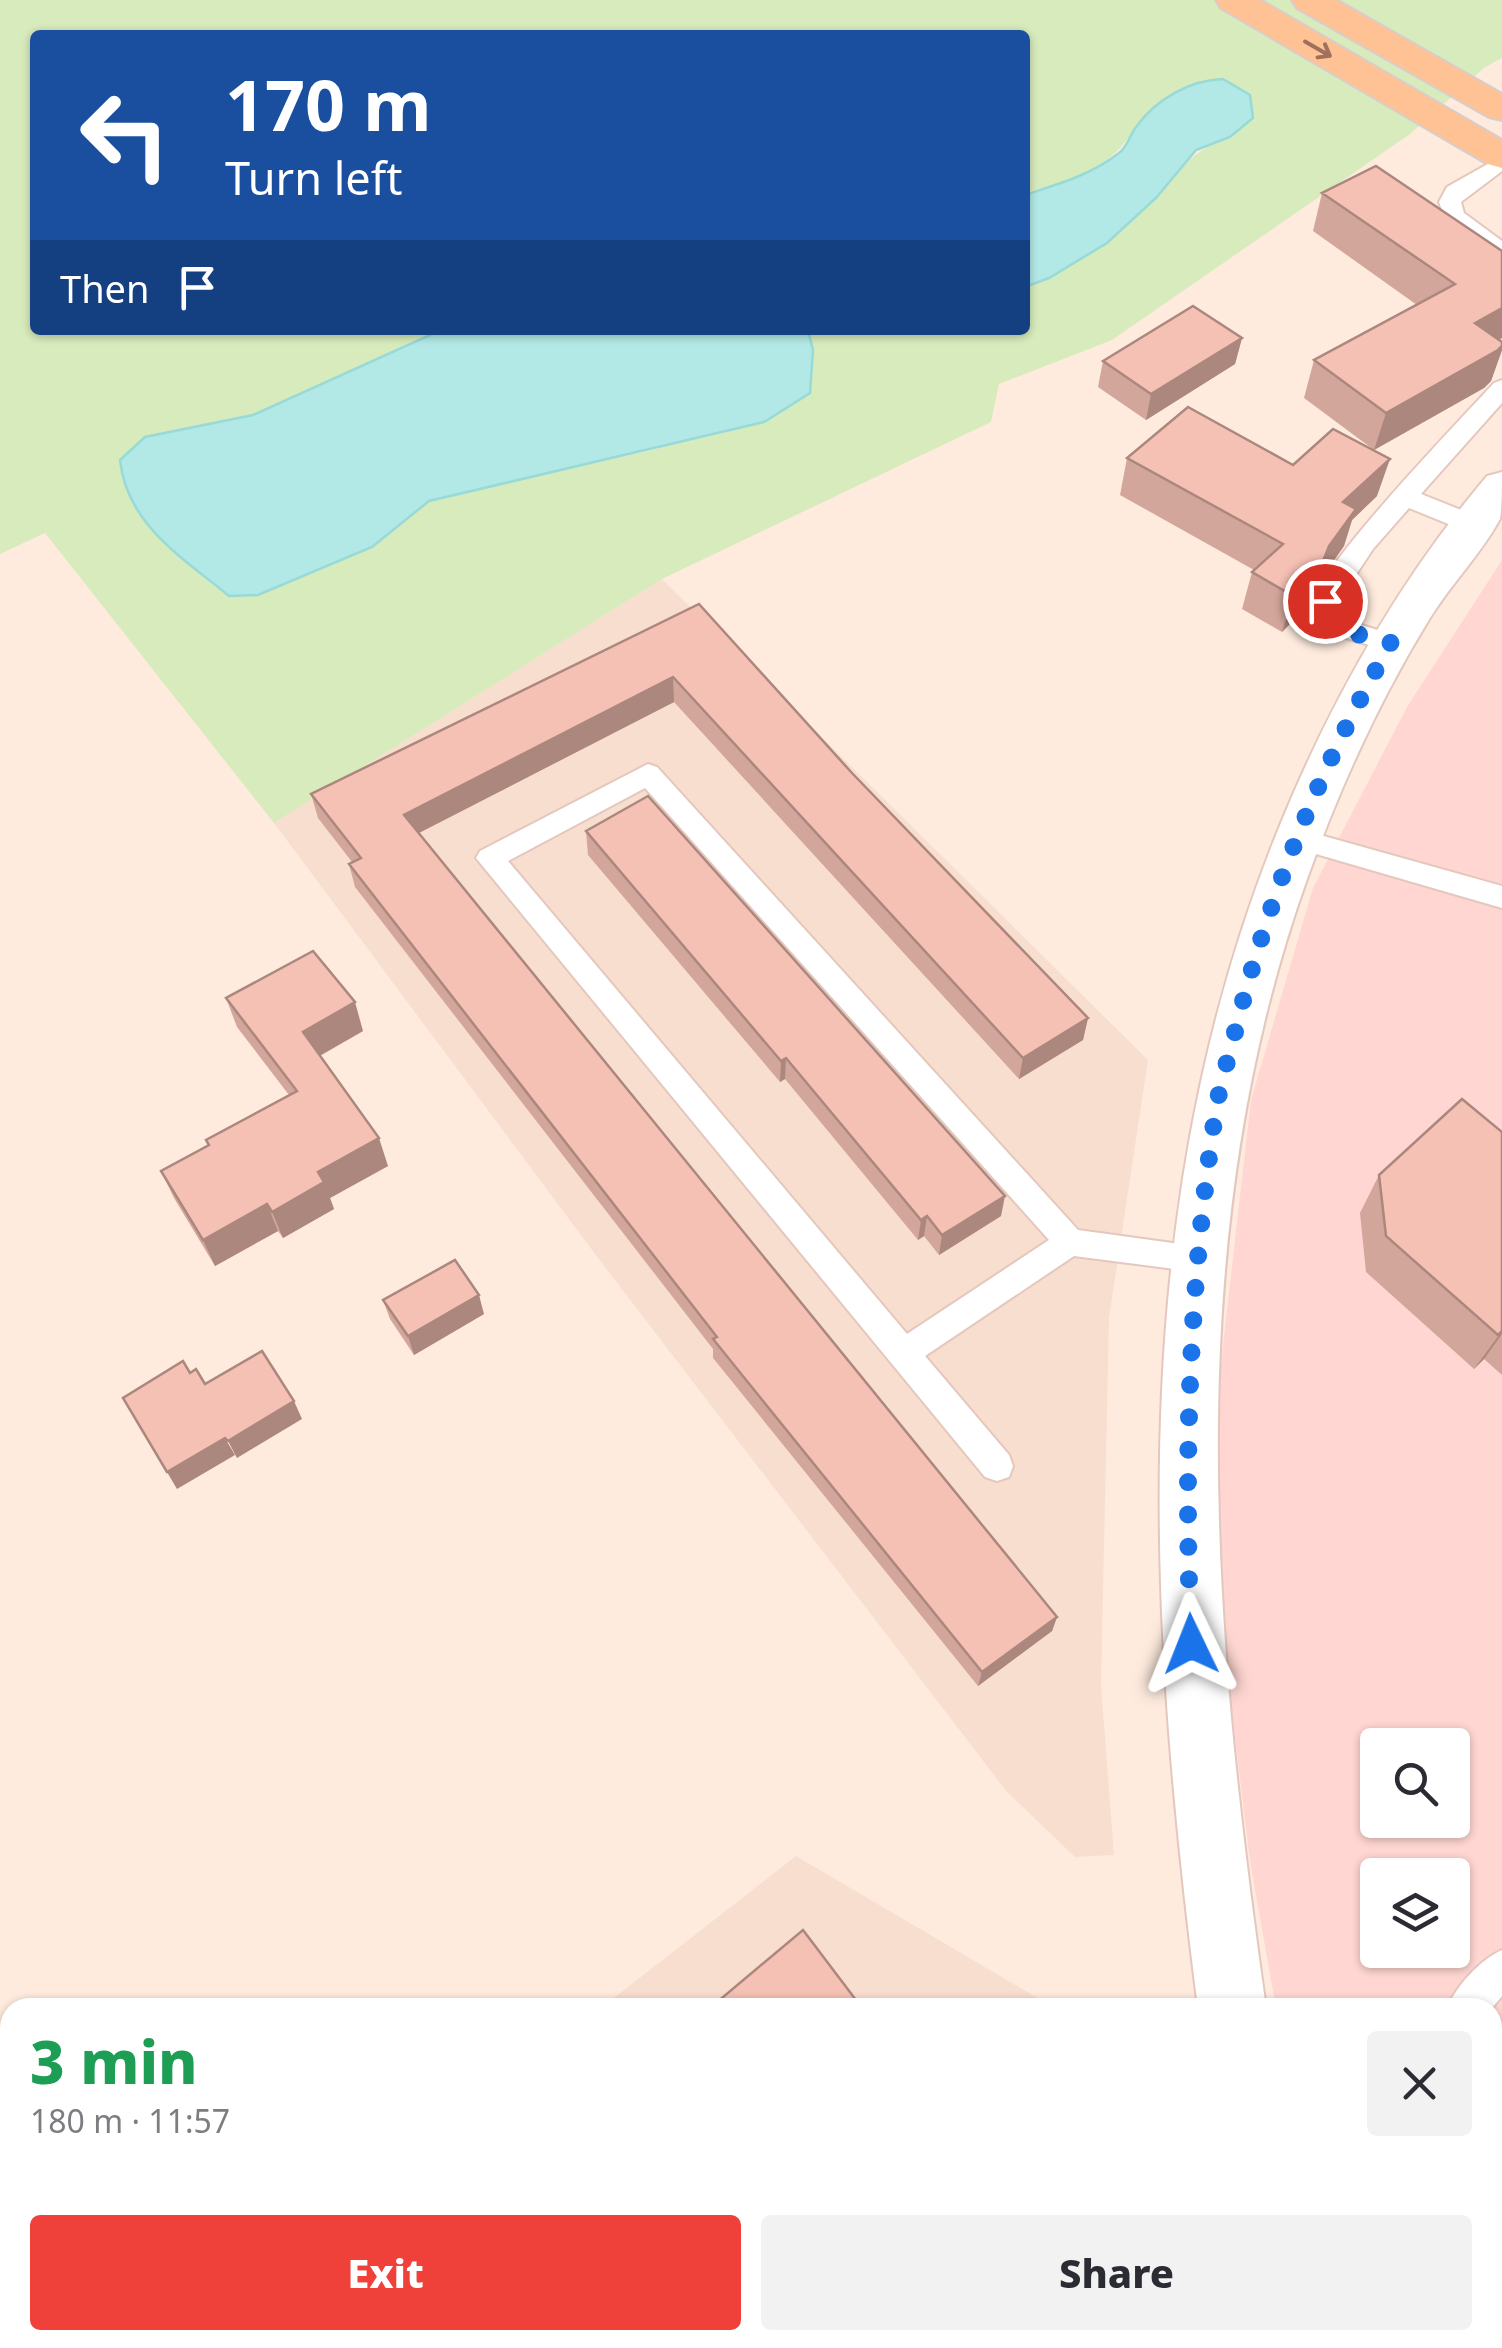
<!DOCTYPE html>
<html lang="en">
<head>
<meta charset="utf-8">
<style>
  :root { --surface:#fff; --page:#f2f2f3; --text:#2b2b33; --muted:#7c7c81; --accent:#f0403a }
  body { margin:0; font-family:"Noto Sans",sans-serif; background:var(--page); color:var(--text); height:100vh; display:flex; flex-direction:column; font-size:38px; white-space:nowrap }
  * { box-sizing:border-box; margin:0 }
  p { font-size:32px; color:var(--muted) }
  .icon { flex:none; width:55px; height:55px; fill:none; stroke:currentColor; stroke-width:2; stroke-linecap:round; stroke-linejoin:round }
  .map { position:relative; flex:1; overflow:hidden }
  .sheet { position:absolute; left:0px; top:1998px; width:1502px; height:352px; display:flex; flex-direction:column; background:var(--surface); border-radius:30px 30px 0 0; box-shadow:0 2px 8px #0004 }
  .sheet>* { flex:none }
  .top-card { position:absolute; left:30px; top:30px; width:1000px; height:305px; border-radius:10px; box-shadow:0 2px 8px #0004; background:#1a4fa0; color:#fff; overflow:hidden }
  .controls { position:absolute; left:1360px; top:1728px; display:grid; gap:20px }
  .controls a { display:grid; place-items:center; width:110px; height:110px; border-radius:10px; background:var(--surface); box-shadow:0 2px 8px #0004; font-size:50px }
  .pin { position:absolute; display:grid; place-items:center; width:85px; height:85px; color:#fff; margin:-42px; border:5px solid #fff; border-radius:50%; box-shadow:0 2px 10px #0007 }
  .me { position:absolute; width:110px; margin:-55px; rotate:358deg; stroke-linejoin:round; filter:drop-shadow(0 0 8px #0008) }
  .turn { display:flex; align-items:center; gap:35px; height:210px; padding:0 30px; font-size:45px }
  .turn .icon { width:130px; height:130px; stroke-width:2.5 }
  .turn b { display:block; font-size:70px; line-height:85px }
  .then { display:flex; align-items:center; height:95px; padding:0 30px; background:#0003; gap:20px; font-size:38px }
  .round { display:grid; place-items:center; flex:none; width:105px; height:105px; border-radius:10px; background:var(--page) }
  .headline { display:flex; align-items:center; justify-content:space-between; height:170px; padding:0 30px }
  h1 { font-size:60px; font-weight:800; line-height:75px; color:#1e9e55 }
  .action { display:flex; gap:20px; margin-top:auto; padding:20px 30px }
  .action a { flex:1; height:115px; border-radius:10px; background:var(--accent); color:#fff; font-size:40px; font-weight:800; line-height:115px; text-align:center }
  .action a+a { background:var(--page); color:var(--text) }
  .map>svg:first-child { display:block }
  .residential { fill:#f8decf }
  .commercial { fill:#ffd6d1; fill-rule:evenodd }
  .green { fill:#d8ebbc; fill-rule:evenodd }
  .water { fill:#b2e8e5; stroke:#97dad8; stroke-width:2.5 }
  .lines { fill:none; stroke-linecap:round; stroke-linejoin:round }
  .service-casing { stroke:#e4c7bd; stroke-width:4 }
  .tertiary-casing { stroke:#e4c7bd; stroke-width:4 }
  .primary-casing { stroke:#d8cdcb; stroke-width:4 }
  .service { fill:#fff; fill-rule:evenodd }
  .tertiary { fill:#fff; fill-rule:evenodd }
  .primary { fill:#ffc294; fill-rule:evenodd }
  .wall { fill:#d3a69b }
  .shaded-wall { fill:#ac877e }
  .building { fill:#f5c1b4; stroke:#ac877e; stroke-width:2.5 }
  .oneway { stroke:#9e705d }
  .route { stroke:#1a73e8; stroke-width:18; stroke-dasharray:0 32.4 }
</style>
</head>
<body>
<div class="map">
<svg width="1502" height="2348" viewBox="0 0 1502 2348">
  <rect width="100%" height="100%" fill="#feebde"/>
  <!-- residential -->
  <path class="residential" d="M 662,579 L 1148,1060 L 1109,1318 L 1101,1685 L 1114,1855 L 1075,1857 L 1007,1792 L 595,1254 L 274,823 Z
    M 796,1856 L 1053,2007 L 601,2008 Z
    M 175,2340 L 1191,2340 L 1192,2348 L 164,2348 Z"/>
  <!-- commercial -->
  <path class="commercial" d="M 1502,560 L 1502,2348 L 1359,2348 L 1356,2340 L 1492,2340 L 1492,2008 L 1276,2008 L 1250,1861 L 1219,1607 L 1215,1416 L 1251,1100 L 1313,888 L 1407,707 ZM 1378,1745 L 1452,1745 L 1452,1820 L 1378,1820 ZM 1378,1875 L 1452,1875 L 1452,1950 L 1378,1950 Z"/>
  <!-- green -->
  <path class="green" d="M 0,0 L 1502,0 L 1502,58 L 1484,68 L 1410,134 L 1112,340 L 999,384 L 991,422 L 662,579 L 274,823 L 45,533 L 0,554 ZM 35,35 L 1025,35 L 1025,195 C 1070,179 1113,170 1136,125 L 1230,137 C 1185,154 1185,168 1154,200 C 1117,237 1075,269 1025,287 L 1025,330 L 808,330 L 813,350 L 657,449 L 428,501 L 145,437 L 253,415 L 441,330 L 35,330 Z"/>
  <!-- water -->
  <path class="water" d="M 1223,79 L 1250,95 L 1253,118 L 1230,137 L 1196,150 L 1156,198 L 1107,243 L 1049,278 L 1025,287 L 1025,195 C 1058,184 1091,175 1119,153 C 1128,146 1129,136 1136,127 C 1156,99 1190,80 1223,79 Z
    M 441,330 L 808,330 L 813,350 L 810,393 L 764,422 L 429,501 L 372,547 L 258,595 L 229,596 C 182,557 127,525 120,460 L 145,437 L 253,415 Z"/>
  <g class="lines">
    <defs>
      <path id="service" d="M 1502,156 L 1502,171 L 1461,202 L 1464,213 L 1502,241 L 1502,259 L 1446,221 L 1439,202 L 1447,187 Z
        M 1502,380 L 1502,403 L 1421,494 L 1481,518 L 1484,524 L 1481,530 L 1463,530 L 1409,508 L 1373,549 L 1338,602 L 1342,619 L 1400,637 L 1404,643 L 1400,649 L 1391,652 L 1324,631 C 1319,623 1311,614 1313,603 C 1318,567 1462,418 1494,383 Z
        M 648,764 L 657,767 L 1078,1230 L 1209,1248 L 1213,1258 L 1209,1268 L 1198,1272 L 1074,1256 L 925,1356 L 1009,1455 L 1013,1466 L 1009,1477 L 997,1481 L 985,1477 L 476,858 L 480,851 ZM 645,788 L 1049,1240 L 907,1334 L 508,861 Z
        M 1295,828 L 1502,886 L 1502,908 L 1285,845 L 1281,838 L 1285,831 Z
        M 1502,1950 L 1502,1996 L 1492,2008 L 1447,2008 C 1457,1985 1480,1960 1502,1950 Z
        M 629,2340 L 734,2340 L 737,2348 L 626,2348 Z"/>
      <path id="tertiary" d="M 1502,472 C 1502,486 1502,508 1500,519 C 1481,554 1451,584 1430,618 C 1380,699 1339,789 1307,879 C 1177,1241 1213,1635 1266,2008 L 1198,2008 C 1145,1593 1123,1184 1294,792 C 1344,678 1406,572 1487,476 Z
        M 1264,2340 L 1338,2340 L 1340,2348 L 1266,2348 Z"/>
      <path id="primary" d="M 1216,0 L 1260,0 L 1502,140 L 1502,168 L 1488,164 L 1221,8 Z
        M 1292,0 L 1336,0 L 1502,94 L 1502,120 L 1489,117 L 1297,8 Z"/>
    </defs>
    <!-- service casing -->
    <use href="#service" class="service-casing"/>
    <!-- tertiary casing -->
    <use href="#tertiary" class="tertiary-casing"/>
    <!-- primary casing -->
    <use href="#primary" class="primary-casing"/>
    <!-- service -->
    <use href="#service" class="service"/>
    <!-- tertiary -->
    <use href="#tertiary" class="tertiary"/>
    <!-- primary -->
    <use href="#primary" class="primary"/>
  </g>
  <!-- wall -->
  <path class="wall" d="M 1376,166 L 1502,338 L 1499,340 L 1502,342 L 1502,350 L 1491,381 L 1484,388 L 1374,450 L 1304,398 L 1314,360 L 1417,305 L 1313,231 L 1322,193 Z
    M 1242,338 L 1235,364 L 1146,420 L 1098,387 L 1103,361 Z
    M 1127,458 L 1293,465 L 1377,496 L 1352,520 L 1344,546 L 1318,583 L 1309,605 L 1282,632 L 1242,609 L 1252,572 L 1254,570 L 1120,495 Z
    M 699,604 L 852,773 L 1088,1018 L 1083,1040 L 1019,1079 L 674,702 L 419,833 L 1057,1617 L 1052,1631 L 978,1686 L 713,1358 L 713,1349 L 355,887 L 349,864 L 352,862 L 318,818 L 311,794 Z
    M 586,831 L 1001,1216 L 939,1255 L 924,1236 L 918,1240 L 785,1079 L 780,1082 L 588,855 Z
    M 226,998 L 363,1031 L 320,1056 L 388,1166 L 330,1198 L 334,1209 L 283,1238 L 278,1231 L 215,1266 L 174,1198 L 161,1171 L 208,1146 L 206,1140 L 289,1095 L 237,1027 Z
    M 1502,1132 L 1502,1375 L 1484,1359 L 1474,1369 L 1366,1272 L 1360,1213 L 1379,1175 Z
    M 383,1300 L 484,1314 L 414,1355 L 390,1319 Z
    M 812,2340 L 889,2340 L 880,2348 L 817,2348 Z
    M 918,2340 L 1004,2340 L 996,2348 L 924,2348 Z"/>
  <!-- shaded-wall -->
  <path class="shaded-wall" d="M 1502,308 L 1502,338 L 1461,360 L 1475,323 Z
    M 1242,338 L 1235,364 L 1146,420 L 1151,394 Z
    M 1502,346 L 1502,350 L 1491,381 L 1484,388 L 1374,450 L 1386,413 Z
    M 1390,459 L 1377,496 L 1352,520 L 1344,546 L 1318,583 L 1309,605 L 1282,632 L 1293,596 L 1343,502 Z
    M 673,677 L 674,702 L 409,838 L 404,815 Z
    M 355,1002 L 363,1031 L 312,1060 L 303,1032 Z
    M 1088,1018 L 1083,1040 L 1019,1079 L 1023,1058 Z
    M 786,1058 L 785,1079 L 780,1082 L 781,1061 Z
    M 379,1138 L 388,1166 L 330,1198 L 334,1209 L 283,1238 L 272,1212 L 318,1172 Z
    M 1005,1196 L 1001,1216 L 939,1255 L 942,1235 Z
    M 267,1204 L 278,1231 L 215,1266 L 203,1240 Z
    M 927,1216 L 924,1236 L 918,1240 L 921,1220 Z
    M 479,1295 L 484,1314 L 414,1355 L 408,1336 Z
    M 1502,1331 L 1502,1334 L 1484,1359 L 1474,1369 Z
    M 294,1401 L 302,1419 L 237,1458 L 228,1441 Z
    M 225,1438 L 235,1455 L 177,1489 L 167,1472 Z
    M 1057,1617 L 1052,1631 L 978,1686 L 982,1672 Z
    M 452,2340 L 470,2340 L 460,2348 L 442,2348 Z
    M 575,2340 L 587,2340 L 577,2348 L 565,2348 Z"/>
  <!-- building -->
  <path class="building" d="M 1376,166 L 1502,251 L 1502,308 L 1475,323 L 1502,342 L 1502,346 L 1498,350 L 1386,413 L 1314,360 L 1455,284 L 1322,193 Z
    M 1193,306 L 1242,338 L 1151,394 L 1103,361 Z
    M 1188,407 L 1293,465 L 1333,429 L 1390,459 L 1343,502 L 1356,509 L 1329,546 L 1320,569 L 1293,596 L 1252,572 L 1283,544 L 1127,458 Z
    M 699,604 L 852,773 L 1088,1018 L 1023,1058 L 673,677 L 404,815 L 1057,1617 L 982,1672 L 713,1339 L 717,1337 L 349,864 L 361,858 L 311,794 Z
    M 648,796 L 1005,1196 L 942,1235 L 927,1216 L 921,1220 L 786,1058 L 781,1061 L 586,831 Z
    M 313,951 L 355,1002 L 303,1032 L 379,1138 L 318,1172 L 324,1182 L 272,1212 L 267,1204 L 203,1240 L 161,1171 L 209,1145 L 206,1140 L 297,1091 L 226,998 Z
    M 1462,1099 L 1502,1132 L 1502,1331 L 1498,1335 L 1386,1236 L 1379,1175 Z
    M 455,1260 L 479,1295 L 408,1336 L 383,1300 Z
    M 262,1351 L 294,1401 L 228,1441 L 225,1438 L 167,1472 L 123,1398 L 183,1361 L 190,1373 L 196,1369 L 205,1384 Z
    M 803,1930 L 862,2008 L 710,2008 Z
    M 200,2340 L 452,2340 L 442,2348 L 190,2348 Z
    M 548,2340 L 575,2340 L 565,2348 L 552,2348 Z
    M 817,2340 L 889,2340 L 880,2348 L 822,2348 Z
    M 929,2340 L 1004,2340 L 996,2348 L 935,2348 Z"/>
  <!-- one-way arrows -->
  <defs><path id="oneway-shaft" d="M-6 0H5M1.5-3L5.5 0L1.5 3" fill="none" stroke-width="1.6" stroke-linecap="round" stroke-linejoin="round" transform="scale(2.5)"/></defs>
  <use class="oneway" href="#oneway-shaft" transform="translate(1318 49) rotate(30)"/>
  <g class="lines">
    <!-- route -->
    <path class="route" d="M 1191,1644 C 1184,1466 1188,1292 1215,1116 C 1219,1086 1229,1057 1236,1028 C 1270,892 1321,765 1391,643 C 1365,635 1327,633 1325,601"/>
  </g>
</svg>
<div class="controls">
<a><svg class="icon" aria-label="search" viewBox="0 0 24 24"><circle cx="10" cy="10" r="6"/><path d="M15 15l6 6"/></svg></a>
<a><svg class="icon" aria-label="layers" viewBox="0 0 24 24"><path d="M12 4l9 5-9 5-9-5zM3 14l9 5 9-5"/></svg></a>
</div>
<div class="pin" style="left:1325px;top:601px;background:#d93025"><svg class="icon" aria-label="arrive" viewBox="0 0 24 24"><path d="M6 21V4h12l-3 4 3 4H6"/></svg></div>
<svg class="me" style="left:1191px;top:1644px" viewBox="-20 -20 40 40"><path d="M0-17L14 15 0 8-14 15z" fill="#1a73e8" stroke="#fff" stroke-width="4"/></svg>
<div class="top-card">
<div class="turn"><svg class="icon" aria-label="left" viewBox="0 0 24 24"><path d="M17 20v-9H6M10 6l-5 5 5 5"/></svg><div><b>170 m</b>Turn left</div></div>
<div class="then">Then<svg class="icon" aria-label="arrive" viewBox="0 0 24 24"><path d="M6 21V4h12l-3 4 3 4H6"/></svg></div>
</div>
<section class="sheet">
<div class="headline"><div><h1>3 min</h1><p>180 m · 11:57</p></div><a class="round"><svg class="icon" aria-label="close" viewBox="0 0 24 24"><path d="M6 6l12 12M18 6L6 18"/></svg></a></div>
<div class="action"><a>Exit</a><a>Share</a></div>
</section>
</div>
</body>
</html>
